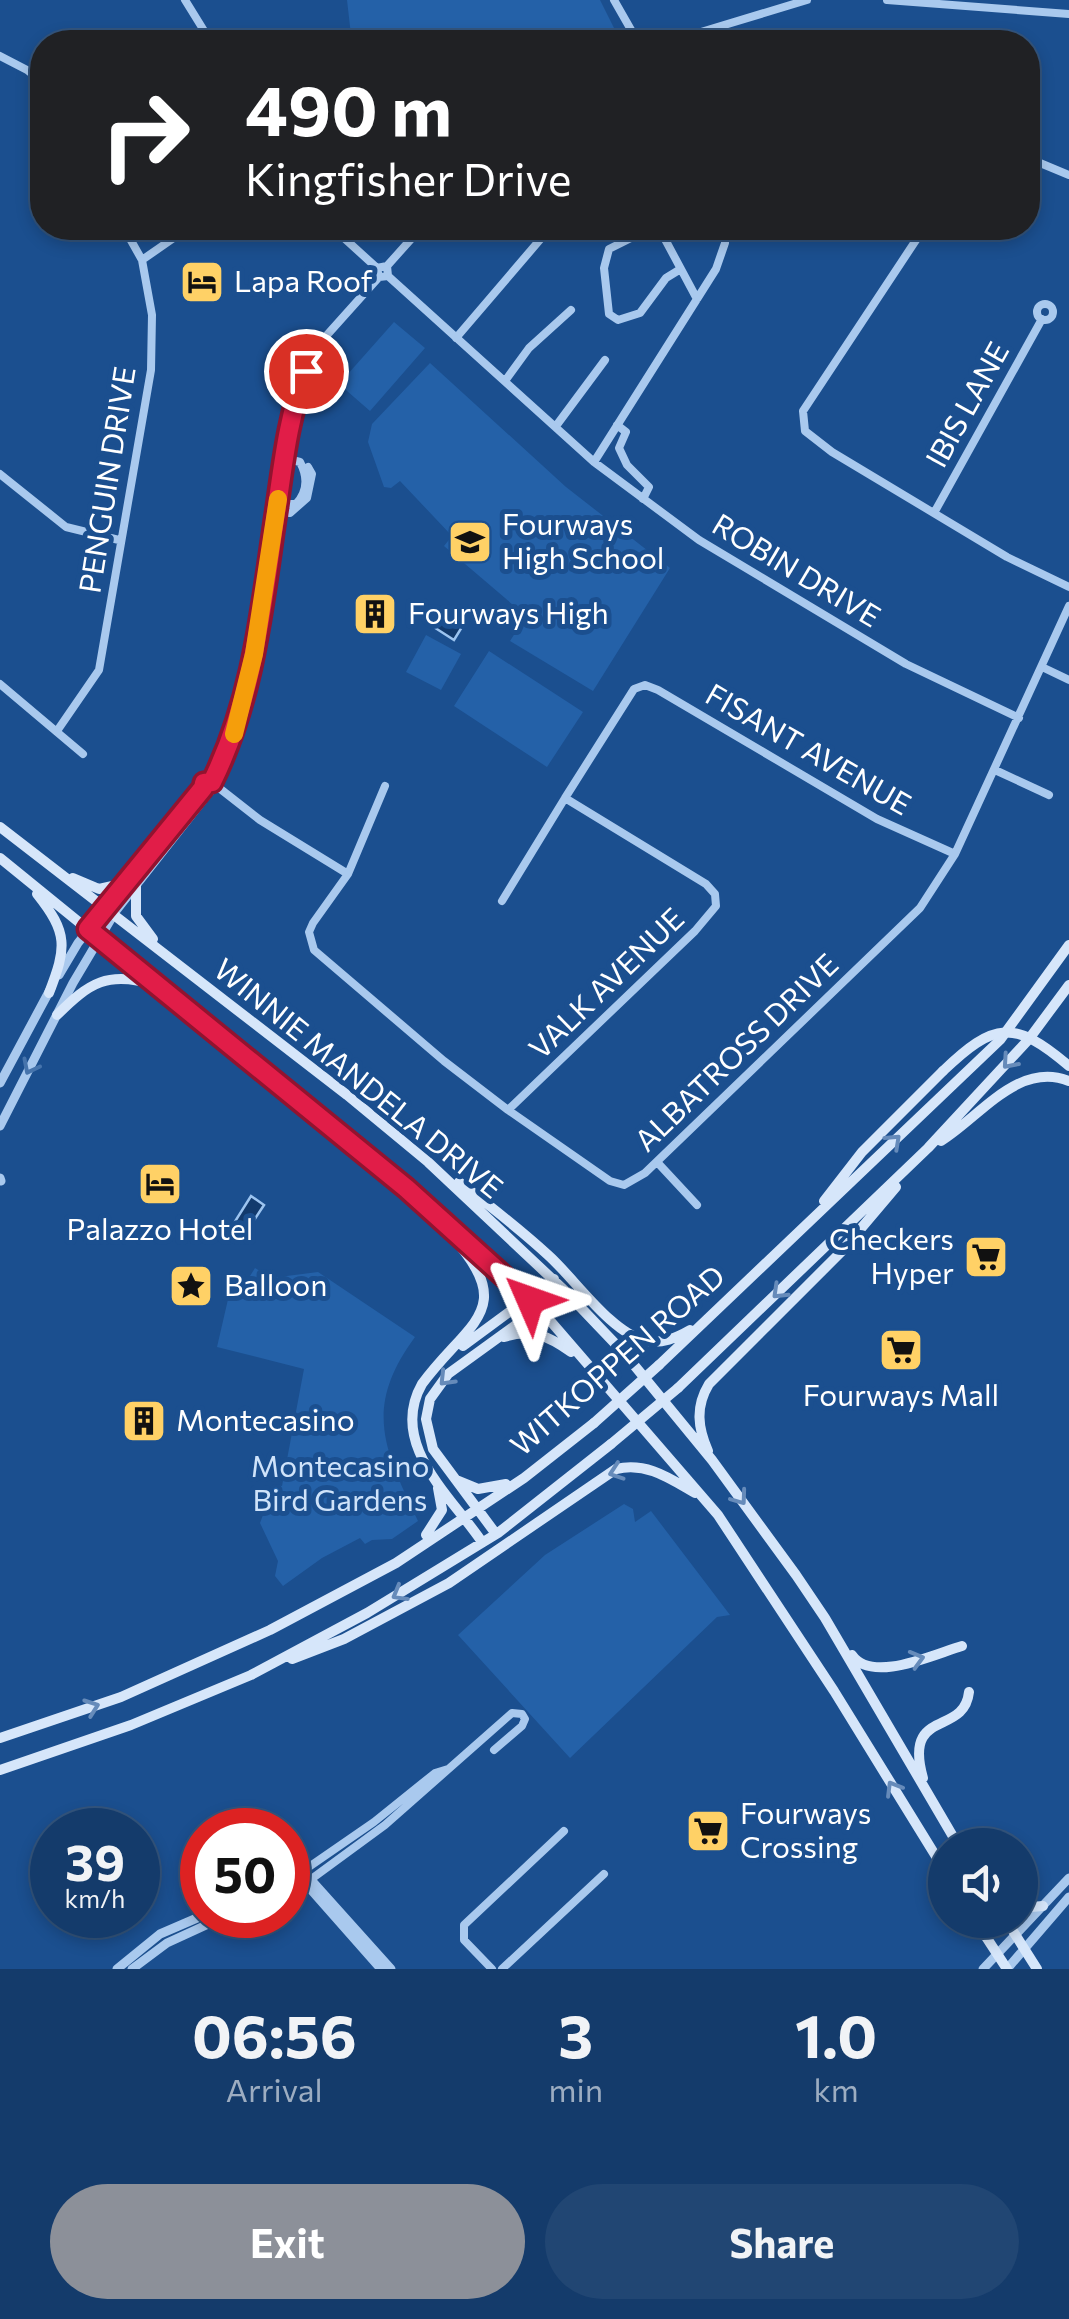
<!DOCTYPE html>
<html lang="en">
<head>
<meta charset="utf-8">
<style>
  :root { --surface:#143b6b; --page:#214673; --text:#f1f3f6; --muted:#9dadc1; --line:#33557e; --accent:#8c9099 }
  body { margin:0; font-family:Commissioner,sans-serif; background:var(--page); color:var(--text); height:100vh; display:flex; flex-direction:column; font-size:38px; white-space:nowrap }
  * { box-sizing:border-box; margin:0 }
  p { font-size:32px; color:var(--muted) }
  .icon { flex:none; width:55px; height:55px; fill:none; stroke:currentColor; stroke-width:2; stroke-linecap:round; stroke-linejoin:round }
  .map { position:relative; height:1969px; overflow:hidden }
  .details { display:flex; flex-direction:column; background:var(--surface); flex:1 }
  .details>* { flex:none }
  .top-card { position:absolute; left:30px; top:30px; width:1010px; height:210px; border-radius:40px; box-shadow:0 5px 15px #0003,0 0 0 2px var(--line); background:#202124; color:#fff; overflow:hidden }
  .buttons { position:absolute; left:928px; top:1828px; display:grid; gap:20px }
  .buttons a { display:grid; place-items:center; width:110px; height:110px; border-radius:50%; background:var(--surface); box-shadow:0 5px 15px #0003,0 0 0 2px var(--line); font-size:50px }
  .speed { position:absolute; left:30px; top:1808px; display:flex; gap:20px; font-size:50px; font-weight:700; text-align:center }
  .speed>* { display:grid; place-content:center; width:130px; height:130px; border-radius:50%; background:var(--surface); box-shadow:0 5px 15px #0003,0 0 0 2px var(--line); line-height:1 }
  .speed small { font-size:25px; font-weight:400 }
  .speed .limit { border:15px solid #d22; background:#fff; color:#111 }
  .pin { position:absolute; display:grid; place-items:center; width:85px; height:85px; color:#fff; margin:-42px; border:5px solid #fff; border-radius:50%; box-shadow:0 2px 10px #0007 }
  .me { position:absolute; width:110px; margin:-55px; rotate:313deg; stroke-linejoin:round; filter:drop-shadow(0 0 8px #0008) }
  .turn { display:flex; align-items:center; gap:35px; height:210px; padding:0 50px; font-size:45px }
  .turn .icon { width:130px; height:130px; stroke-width:2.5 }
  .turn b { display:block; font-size:70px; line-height:85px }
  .eta { display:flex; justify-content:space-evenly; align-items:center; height:170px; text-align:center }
  .eta b { font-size:60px; font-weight:700; line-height:70px }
  .primary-button { display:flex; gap:20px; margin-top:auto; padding:20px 50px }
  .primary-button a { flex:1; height:115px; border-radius:60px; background:var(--accent); color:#fff; font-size:40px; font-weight:700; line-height:115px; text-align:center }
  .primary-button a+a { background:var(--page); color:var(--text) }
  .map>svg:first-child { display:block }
  .green { fill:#2461a8 }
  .water { fill:#123a6d; stroke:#9cc4f0; stroke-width:2.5 }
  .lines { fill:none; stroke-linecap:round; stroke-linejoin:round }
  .minor { stroke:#a9c9ee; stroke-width:8 }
  .tertiary { stroke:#a9c9ee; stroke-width:9 }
  .secondary { stroke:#d6e6fa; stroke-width:10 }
  .secondary-bridge { stroke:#d6e6fa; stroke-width:10 }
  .oneway { stroke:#668bba }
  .oneway2 { stroke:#4674ac }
  .route-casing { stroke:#92132f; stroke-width:25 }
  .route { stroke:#e11d48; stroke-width:18 }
  .slow { stroke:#f59e0b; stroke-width:18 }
  .labels { text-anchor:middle; stroke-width:10; stroke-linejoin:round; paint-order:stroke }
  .poi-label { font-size:30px; fill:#fff; stroke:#1b4f8f; text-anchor:start }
  .street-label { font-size:30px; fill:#fff; stroke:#1b4f8f }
  .park-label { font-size:30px; fill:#cfe3fa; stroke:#1b4f8f }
</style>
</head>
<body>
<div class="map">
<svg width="1069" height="1969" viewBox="0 0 1069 1969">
  <rect width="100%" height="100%" fill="#1b4f8f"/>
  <!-- green -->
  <path class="green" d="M 347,0 L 600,0 L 621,42 L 342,42 L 351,35 Z
    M 394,322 L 425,348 L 370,411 L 339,384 Z
    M 430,363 L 566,487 L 670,568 L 593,691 L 510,641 L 526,616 L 444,546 L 452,536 L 400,481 L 391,488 L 384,487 L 368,442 L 372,424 Z
    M 426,635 L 461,654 L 441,690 L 406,672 Z
    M 489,651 L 583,712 L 547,767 L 454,706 Z
    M 255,1268 L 271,1278 L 318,1272 L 415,1337 C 363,1408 384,1449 418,1521 L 392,1539 L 372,1540 L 365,1544 L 360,1538 L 322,1558 L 283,1586 L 275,1576 L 278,1561 L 260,1523 L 274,1485 L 282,1486 L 304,1369 L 217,1347 L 229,1295 L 237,1279 L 245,1284 Z
    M 624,1504 L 633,1509 L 635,1522 L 651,1511 L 730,1615 L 717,1617 L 570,1758 L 458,1635 L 545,1555 Z"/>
  <!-- water -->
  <path class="water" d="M 437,612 L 462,627 L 454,640 L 429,624 Z
    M 251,1196 L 264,1205 L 247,1231 L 234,1223 Z"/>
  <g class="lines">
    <!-- minor -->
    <path class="minor" d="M 185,0 L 211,42
      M 614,0 L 638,42
      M 887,0 L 1069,14
      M 668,42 L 807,0
      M 0,56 L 27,70 L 42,82
      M 1028,158 L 1069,175
      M 333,228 L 377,268
      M 651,228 L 609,249 L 604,268 L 609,314 L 618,320 L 640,313 L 666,278 L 679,270
      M 659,228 L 697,299
      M 924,228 L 803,411 L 805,431 L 832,452 L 1007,557 L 1069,587
      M 142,260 L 188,228
      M 387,266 L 388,276 L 379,277 L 377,268 L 387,266 L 421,228
      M 388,276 L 594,462 L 699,540 L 906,664 L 1019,718
      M1037 312a8 8 0 1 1 16 0a8 8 0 1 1-16 0Z
      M 456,338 L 550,228
      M 505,381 L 529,348 L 571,310
      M 617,425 L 626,432 L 619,448 L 627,465 L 649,487 L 643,499
      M 556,426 L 605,360
      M 594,462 L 716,269 L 725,243 L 725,228
      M 0,474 L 66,527 L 119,540
      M 277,504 L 296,504 C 308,491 308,477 300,462 L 284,458
      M 276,511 L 290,513 L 307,498 L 312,474 L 308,467
      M 934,513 L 1042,319
      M 1042,667 L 1069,680
      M 0,684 L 83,754
      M 57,731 L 99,670 L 151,370 L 152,315 L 142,260 L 124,228
      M 995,770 L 1049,795
      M203.5 786a5.5 5.5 0 1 1 11 0a5.5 5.5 0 1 1-11 0Z
      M 212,782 L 238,725 L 251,669 L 297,395 L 327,335 L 379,277
      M 214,784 L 260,820 L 348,874
      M 385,786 L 348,874 L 313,923 L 309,932 L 314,950 L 444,1061 L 508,1110 L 610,1181 L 624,1185 L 645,1173 L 920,908 L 955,854 L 1069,606
      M 502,901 L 565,798
      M 106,908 L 203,788
      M 114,914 L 210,792
      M 508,1110 L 695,931 L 716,906 L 715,894 L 706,884 L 565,798 L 634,689 L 645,685 L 658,690 L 877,819 L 955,854
      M 657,1162 L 697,1205
      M 303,1871 L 374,1822 L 435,1773 L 448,1769
      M 310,1880 L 385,1825 L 512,1713 L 522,1714 L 525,1719 L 522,1726 L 494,1750
      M 492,1969 L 464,1940 L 464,1925 L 564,1831
      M 502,1969 L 604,1874"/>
    <!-- tertiary -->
    <path class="tertiary" d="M 59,975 L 78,943 L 106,908
      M 0,1083 L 51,988
      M 0,1126 L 73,983 L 114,914
      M 0,1178 L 1,1181
      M 288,1879 L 303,1871 L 391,1969
      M 306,1884 L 381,1969
      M 288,1890 L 308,1881
      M 117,1969 L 160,1934 L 204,1915
      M 132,1969 L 167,1943 L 228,1915
      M 983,1969 L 1069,1878
      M 1007,1969 L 1069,1897"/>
    <!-- secondary -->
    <path class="secondary" d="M 0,827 L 347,1095 L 428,1162 L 564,1290 L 625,1354 L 712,1460 L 796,1575 L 825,1618 L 958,1845
      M 0,858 L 406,1188 L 540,1309 L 718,1515 L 834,1691 L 945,1871
      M 73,878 L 99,889 L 126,883
      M 136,886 L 136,916 L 153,939
      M 37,894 C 68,933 67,947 49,993
      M 57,1015 C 89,983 108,970 155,985
      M 941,1141 C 980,1117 1018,1061 1069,1081
      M 459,1182 C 490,1206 520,1229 548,1255 C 575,1279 611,1333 646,1341 C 662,1344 676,1338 690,1330
      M 824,1201 L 862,1152 L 943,1071
      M 448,1232 C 521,1310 468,1321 422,1384 C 388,1444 451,1496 482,1542
      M 504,1337 C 531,1328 549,1336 571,1352
      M 463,1346 L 554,1279
      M 659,1365 L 1000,1040 L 1069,945
      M 678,1388 L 928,1148 L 1029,1039 L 1069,985
      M 708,1451 C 698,1428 695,1407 709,1384 L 841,1252 L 896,1187
      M 456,1480 L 478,1489 L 506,1484
      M 496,1534 L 433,1449 L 426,1419 L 430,1399 L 448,1374 L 564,1290
      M 426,1535 L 442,1510 L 438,1488
      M 852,1655 C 872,1684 934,1654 962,1646
      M 292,1659 L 344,1639 L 449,1583 L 616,1469 C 647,1462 669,1478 695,1493
      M 0,1738 L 121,1697 L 270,1630 L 396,1563 L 524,1478 L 594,1423
      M 0,1770 L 131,1725 L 251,1675 L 367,1613 L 498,1533 L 611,1444
      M 923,1778 C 903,1707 964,1737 969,1692
      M 1020,1908 L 1043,1906
      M 975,1920 L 1007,1969
      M 1006,1920 L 1037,1969"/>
    <!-- secondary-bridge -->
    <path class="secondary-bridge" d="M 943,1071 C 994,1022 1014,1019 1069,1066
      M 594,1423 L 659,1365
      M 611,1444 L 678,1388"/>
  </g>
  <!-- one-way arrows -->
  <defs><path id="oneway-chevron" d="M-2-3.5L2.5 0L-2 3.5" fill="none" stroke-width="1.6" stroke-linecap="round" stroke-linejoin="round" transform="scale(2.5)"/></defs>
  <g class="oneway">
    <use href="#oneway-chevron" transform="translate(1009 1062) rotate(131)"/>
    <use href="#oneway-chevron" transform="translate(894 1141) rotate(-43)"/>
    <use href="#oneway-chevron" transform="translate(779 1292) rotate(136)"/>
    <use href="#oneway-chevron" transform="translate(446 1379) rotate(134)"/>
    <use href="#oneway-chevron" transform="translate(616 1472) rotate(161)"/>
    <use href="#oneway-chevron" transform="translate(740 1498) rotate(54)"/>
    <use href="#oneway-chevron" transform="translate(399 1594) rotate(150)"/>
    <use href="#oneway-chevron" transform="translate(917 1659) rotate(-16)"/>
    <use href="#oneway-chevron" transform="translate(92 1707) rotate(-20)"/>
    <use href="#oneway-chevron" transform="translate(893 1788) rotate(-121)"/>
  </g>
  <use class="oneway2" href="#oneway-chevron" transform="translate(30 1067) rotate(117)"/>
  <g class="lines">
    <defs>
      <path id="route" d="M 306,371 C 288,416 283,466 276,513 C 262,606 254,697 212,782 L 204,783 L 203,788 L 88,929 L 406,1188 L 530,1300"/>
    </defs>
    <!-- route casing -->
    <use href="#route" class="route-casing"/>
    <!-- route -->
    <use href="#route" class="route"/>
    <!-- slow -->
    <path class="slow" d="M 234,734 L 254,654 L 278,499"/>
  </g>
  <!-- icons -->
  <defs>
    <symbol id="hotel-square" viewBox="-11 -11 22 22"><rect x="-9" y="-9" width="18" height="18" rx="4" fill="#ffd166" stroke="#1b4f8f"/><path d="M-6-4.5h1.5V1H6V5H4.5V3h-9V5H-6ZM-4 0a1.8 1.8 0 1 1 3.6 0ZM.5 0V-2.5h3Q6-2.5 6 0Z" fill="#111"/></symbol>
    <symbol id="school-square" viewBox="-11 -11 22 22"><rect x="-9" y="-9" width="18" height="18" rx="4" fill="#ffd166" stroke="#1b4f8f"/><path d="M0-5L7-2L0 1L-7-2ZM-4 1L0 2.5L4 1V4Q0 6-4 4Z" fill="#111"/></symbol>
    <symbol id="building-square" viewBox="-11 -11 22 22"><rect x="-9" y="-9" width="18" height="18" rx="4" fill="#ffd166" stroke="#1b4f8f"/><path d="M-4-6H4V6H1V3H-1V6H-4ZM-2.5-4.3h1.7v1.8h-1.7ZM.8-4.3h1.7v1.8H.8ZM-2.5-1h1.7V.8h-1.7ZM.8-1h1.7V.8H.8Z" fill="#111"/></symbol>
    <symbol id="supermarket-square" viewBox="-11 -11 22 22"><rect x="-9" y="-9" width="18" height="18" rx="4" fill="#ffd166" stroke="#1b4f8f"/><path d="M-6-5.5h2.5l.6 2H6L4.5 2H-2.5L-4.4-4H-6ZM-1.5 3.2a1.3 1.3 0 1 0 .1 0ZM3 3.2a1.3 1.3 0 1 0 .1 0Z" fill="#111"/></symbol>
    <symbol id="sight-square" viewBox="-11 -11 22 22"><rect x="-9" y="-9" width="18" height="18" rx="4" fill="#ffd166" stroke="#1b4f8f"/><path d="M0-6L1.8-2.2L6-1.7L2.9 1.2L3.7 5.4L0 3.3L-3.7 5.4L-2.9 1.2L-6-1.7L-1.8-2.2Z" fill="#111"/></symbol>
  </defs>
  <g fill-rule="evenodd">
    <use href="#hotel-square" x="177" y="257" width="50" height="50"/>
    <use href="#school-square" x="445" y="517" width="50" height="50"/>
    <use href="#building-square" x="350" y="589" width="50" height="50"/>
    <use href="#hotel-square" x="135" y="1159" width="50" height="50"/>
    <use href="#supermarket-square" x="961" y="1232" width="50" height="50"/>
    <use href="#sight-square" x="166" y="1261" width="50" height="50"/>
    <use href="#supermarket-square" x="876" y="1325" width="50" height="50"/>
    <use href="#building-square" x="119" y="1396" width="50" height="50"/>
    <use href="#supermarket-square" x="683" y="1806" width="50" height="50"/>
  </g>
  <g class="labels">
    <!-- poi labels -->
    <g class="poi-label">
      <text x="234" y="292">Lapa Roof</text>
      <text x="502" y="535">Fourways<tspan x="502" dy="34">High School</tspan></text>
      <text x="408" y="624">Fourways High</text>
      <text x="160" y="1240" text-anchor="middle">Palazzo Hotel</text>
      <text x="954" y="1250" text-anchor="end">Checkers<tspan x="954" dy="34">Hyper</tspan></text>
      <text x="224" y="1296">Balloon</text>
      <text x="901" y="1406" text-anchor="middle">Fourways Mall</text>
      <text x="176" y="1431">Montecasino</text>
      <text x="740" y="1824">Fourways<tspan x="740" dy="34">Crossing</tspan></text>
    </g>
    <!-- street labels -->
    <g class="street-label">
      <text transform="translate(968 405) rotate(-61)" y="10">IBIS LANE</text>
      <text transform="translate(108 480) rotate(-81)" y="10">PENGUIN DRIVE</text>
      <text transform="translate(796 571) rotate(31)" y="10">ROBIN DRIVE</text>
      <text transform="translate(808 750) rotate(30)" y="10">FISANT AVENUE</text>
      <text transform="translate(607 984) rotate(-44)" y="10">VALK AVENUE</text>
      <text transform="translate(737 1053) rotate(-44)" y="10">ALBATROSS DRIVE</text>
      <text transform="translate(358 1079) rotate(39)" y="10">WINNIE MANDELA DRIVE</text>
      <text transform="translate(618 1361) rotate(-41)" y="10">WITKOPPEN ROAD</text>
    </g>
    <!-- park labels -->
    <g class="park-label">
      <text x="340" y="1477">Montecasino<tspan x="340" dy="34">Bird Gardens</tspan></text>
    </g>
  </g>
</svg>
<div class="buttons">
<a><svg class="icon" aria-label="sound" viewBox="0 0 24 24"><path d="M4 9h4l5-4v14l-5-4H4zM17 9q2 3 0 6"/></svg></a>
</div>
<div class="speed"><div>39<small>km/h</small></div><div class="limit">50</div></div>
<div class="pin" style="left:306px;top:371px;background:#d93025"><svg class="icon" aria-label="arrive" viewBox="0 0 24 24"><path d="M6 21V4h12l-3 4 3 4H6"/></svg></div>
<svg class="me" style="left:530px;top:1300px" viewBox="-20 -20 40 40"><path d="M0-17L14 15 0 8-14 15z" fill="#e11d48" stroke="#fff" stroke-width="4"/></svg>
<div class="top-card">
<div class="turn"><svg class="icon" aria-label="right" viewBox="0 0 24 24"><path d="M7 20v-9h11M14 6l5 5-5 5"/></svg><div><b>490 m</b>Kingfisher Drive</div></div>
</div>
</div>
<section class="details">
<div class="eta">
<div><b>06:56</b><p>Arrival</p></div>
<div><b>3</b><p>min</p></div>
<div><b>1.0</b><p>km</p></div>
</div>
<div class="primary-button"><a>Exit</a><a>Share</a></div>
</section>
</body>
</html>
